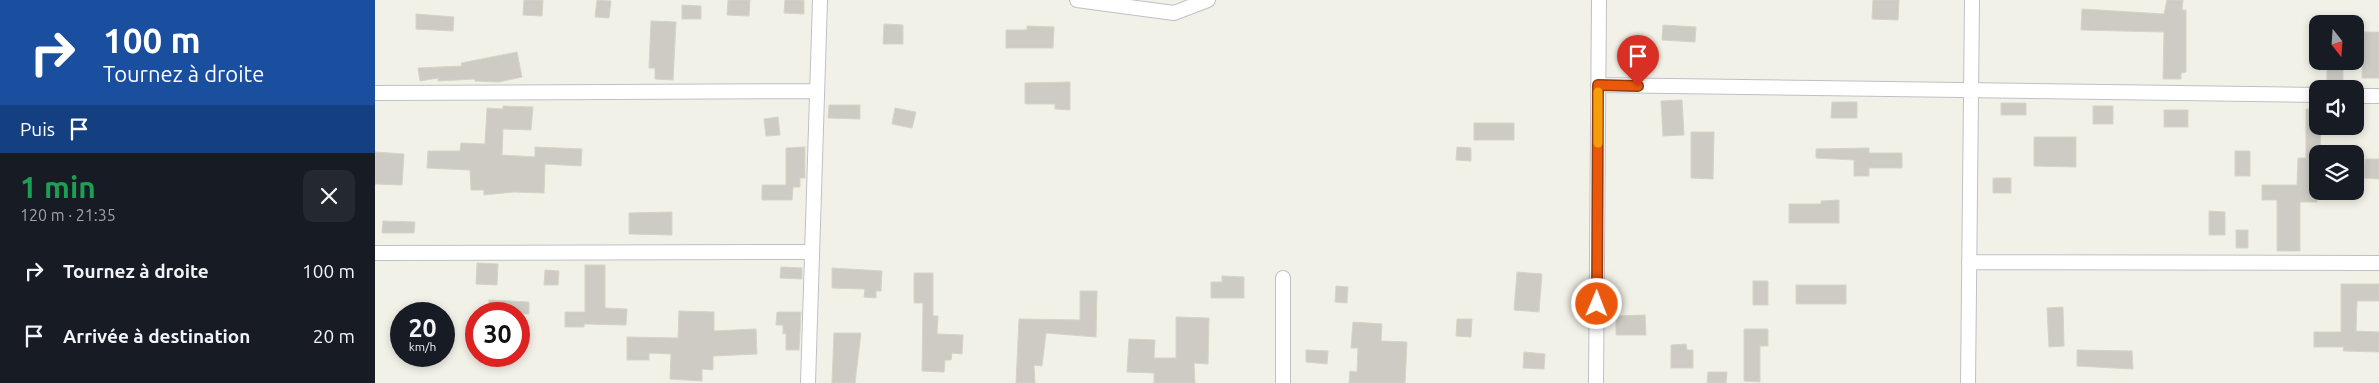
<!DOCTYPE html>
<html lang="fr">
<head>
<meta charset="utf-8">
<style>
  :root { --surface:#171b24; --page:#242831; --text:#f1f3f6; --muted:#9ea1a6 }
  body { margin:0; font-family:Ubuntu,sans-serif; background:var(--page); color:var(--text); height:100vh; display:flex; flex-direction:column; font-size:19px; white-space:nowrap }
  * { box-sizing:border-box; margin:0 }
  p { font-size:16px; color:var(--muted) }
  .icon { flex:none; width:28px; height:28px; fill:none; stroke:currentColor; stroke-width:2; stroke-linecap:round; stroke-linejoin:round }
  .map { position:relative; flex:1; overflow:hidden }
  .side { display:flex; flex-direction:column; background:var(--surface); width:375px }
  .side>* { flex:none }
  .hud { background:#1a4fa0; color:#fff; overflow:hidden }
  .needle { width:32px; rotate:163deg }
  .controls { position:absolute; left:1934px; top:15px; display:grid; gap:10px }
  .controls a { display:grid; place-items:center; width:55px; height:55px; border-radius:10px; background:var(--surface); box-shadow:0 2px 8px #0003; font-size:25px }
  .speed { position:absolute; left:15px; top:302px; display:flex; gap:10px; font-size:25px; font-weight:700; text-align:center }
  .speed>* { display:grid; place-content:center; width:65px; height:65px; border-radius:50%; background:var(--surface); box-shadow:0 2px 8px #0003; line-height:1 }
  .speed small { font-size:12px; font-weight:400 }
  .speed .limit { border:8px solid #d22; background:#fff; color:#111 }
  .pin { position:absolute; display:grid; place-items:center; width:42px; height:42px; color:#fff; margin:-51px -21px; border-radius:50% 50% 50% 0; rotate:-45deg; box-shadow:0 0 5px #0007 }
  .pin .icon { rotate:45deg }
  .me { position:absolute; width:55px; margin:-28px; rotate:1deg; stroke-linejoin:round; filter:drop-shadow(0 0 4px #0008) }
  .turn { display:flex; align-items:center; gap:18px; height:105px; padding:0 20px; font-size:22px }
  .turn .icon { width:65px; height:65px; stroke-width:2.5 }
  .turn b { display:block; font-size:35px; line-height:42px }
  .then { display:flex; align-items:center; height:48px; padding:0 20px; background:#0003; gap:10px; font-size:19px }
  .round { display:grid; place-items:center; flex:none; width:52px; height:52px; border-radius:10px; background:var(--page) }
  .overview { display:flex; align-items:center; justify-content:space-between; height:85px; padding:0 20px }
  h1 { font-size:30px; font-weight:700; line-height:38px; color:#1e9e55 }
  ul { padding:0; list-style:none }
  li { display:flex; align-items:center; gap:15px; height:65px; padding:0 20px }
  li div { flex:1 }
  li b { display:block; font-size:19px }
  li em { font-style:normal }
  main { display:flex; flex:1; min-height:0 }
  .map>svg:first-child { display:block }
  .building { fill:#cdcbc4; stroke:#d7d4c5 }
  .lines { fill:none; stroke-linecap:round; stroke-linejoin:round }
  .minor-casing { stroke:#bfc0c6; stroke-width:16 }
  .minor { stroke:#fff; stroke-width:14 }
  .route-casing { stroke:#983908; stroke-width:12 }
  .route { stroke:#ea580c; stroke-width:9 }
  .slow { stroke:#f59e0b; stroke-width:9 }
</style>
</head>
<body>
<main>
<section class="side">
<div class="hud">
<div class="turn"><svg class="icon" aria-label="right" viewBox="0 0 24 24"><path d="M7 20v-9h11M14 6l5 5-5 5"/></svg><div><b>100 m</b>Tournez à droite</div></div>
<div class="then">Puis<svg class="icon" aria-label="arrive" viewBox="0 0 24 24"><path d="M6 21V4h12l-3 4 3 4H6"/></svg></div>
</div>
<div class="overview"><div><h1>1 min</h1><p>120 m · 21:35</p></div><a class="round"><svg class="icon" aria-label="close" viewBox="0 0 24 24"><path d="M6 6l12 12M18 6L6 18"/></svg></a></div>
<ul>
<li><svg class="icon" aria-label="right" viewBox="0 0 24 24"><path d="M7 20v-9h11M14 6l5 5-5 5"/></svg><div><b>Tournez à droite</b></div><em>100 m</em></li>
<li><svg class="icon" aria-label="arrive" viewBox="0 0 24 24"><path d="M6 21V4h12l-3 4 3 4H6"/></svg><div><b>Arrivée à destination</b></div><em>20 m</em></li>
</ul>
</section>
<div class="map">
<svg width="2004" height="383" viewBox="0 0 2004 383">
  <rect width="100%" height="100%" fill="#f2f1e7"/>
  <!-- building -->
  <path class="building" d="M 149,0 L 168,0 L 167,16 L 148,15 Z
    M 222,0 L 236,1 L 234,18 L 220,17 Z
    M 353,0 L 375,0 L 374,16 L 352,15 Z
    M 410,0 L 429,0 L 429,14 L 409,13 Z
    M 1498,0 L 1524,0 L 1523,20 L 1497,19 Z
    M 1792,0 L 1808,0 L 1807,10 L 1811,10 L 1811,72 L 1806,73 L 1806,79 L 1788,79 L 1789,32 L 1706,30 L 1707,9 L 1789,14 Z
    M 307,5 L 326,6 L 326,19 L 307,19 Z
    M 41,14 L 79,17 L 78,31 L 41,29 Z
    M 276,21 L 301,22 L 298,80 L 280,79 L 280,68 L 274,68 Z
    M 509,24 L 528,25 L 528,44 L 508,44 Z
    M 1288,25 L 1321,27 L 1320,42 L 1287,40 Z
    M 652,26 L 679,27 L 678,48 L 631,48 L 631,30 L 652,30 Z
    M 1988,32 L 2004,32 L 2004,78 L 1987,78 Z
    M 142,52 L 147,77 L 124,82 L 100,81 L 100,79 L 63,81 L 63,78 L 45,81 L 43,68 L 87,66 L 86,63 Z
    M 1952,67 L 1968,67 L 1968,82 L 1952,81 Z
    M 695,82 L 695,110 L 680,109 L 680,104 L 650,104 L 650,83 Z
    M 1307,100 L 1309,135 L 1288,136 L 1286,101 Z
    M 1457,102 L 1482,102 L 1482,118 L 1456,118 Z
    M 1626,103 L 1651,103 L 1651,115 L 1626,115 Z
    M 454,105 L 485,105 L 485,119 L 453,118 Z
    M 128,106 L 158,107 L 156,130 L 128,129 L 127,155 L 160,157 L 160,147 L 207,149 L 206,166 L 170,164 L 169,193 L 139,192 L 109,195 L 109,190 L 96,190 L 95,170 L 52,168 L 53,151 L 85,151 L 86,143 L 110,144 L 112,108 L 128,109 Z
    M 1718,106 L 1738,106 L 1738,124 L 1718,124 Z
    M 520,108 L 541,112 L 537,128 L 517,124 Z
    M 1931,109 L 1942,109 L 1942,126 L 1946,126 L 1945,149 L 1942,149 L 1942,202 L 1925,202 L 1925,251 L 1902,251 L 1902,200 L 1887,200 L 1887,185 L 1922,185 L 1923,158 L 1931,158 Z
    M 1789,110 L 1813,110 L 1813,127 L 1789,127 Z
    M 403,117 L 405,135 L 391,136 L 389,119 Z
    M 1099,123 L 1139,123 L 1139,140 L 1099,140 Z
    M 1316,132 L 1339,132 L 1338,179 L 1316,178 Z
    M 1659,137 L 1701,137 L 1701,167 L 1659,166 Z
    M 430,147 L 430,178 L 425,178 L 425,187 L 418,187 L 417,200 L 387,200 L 387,185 L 411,185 L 411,148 Z
    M 1082,147 L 1096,148 L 1096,161 L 1081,160 Z
    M 1494,148 L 1494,153 L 1527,153 L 1527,168 L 1494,168 L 1494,176 L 1479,176 L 1479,160 L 1441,158 L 1441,149 Z
    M 1860,151 L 1875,151 L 1875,176 L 1860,176 Z
    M 0,152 L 29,154 L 27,185 L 0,184 Z
    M 1990,159 L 2004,159 L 2004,179 L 1989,178 Z
    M 1618,178 L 1636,178 L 1636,193 L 1618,193 Z
    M 1464,200 L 1464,223 L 1414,223 L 1414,204 L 1446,204 L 1446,201 Z
    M 1834,211 L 1850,212 L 1850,235 L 1834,235 Z
    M 297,212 L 297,235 L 254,234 L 254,213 Z
    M 8,221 L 40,222 L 39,233 L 7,233 Z
    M 1861,230 L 1873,230 L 1873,248 L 1861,248 Z
    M 102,263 L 123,264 L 122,285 L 101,284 Z
    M 210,265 L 230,265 L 230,308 L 252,309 L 251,325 L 209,324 L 209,327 L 190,327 L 190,312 L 210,312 Z
    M 406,267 L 427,268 L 427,279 L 405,278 Z
    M 457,268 L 507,271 L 506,291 L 501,291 L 501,298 L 489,297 L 490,289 L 457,288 Z
    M 170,270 L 184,271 L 183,285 L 169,285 Z
    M 1142,272 L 1167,274 L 1164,312 L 1139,310 Z
    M 539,273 L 558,273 L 558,316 L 563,316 L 562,334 L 588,335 L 587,354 L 577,353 L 576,360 L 570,360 L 569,372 L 547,371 L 548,303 L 539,303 Z
    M 847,276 L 869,277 L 869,298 L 836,298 L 836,282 L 847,282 Z
    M 1378,281 L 1393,281 L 1393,305 L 1378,305 Z
    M 1966,284 L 2004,284 L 2004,301 L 1982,301 L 1981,331 L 2004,332 L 2004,352 L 1968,351 L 1969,347 L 1939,347 L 1939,332 L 1966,332 Z
    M 1421,285 L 1471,285 L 1471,304 L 1421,304 Z
    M 961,286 L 973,287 L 972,303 L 960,302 Z
    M 705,291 L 722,291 L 721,337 L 671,333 L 667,366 L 659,365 L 660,383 L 641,383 L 644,319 L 705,320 Z
    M 114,300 L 154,302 L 154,314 L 114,314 Z
    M 1688,307 L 1689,346 L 1674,347 L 1672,308 Z
    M 304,311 L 339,312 L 339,331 L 381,329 L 382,354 L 338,356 L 338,370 L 327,369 L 327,381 L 295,379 L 296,354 L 274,353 L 274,360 L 252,360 L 252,337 L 303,338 Z
    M 402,312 L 426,312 L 424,350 L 411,350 L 411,333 L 408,334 L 408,325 L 401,325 Z
    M 1270,315 L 1271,335 L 1241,335 L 1241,316 Z
    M 801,317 L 834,318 L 833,364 L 819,363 L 820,383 L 779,383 L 779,373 L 752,372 L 754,339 L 780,340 L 779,358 L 801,358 Z
    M 1082,319 L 1097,319 L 1096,337 L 1081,336 Z
    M 978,322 L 1007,324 L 1006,341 L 1032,342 L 1030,383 L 974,383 L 975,371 L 982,372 L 983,348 L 976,348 Z
    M 1369,329 L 1393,329 L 1393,346 L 1385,346 L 1385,382 L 1369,381 Z
    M 459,333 L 486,333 L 480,383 L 457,383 Z
    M 1311,344 L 1312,350 L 1318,350 L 1318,368 L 1296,368 L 1296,345 Z
    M 931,350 L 953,351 L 952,364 L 931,362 Z
    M 1702,350 L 1757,351 L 1758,369 L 1702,366 Z
    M 1149,352 L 1170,354 L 1169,369 L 1148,368 Z
    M 1333,372 L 1352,372 L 1351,383 L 1332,383 Z"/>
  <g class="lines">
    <defs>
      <path id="minor" d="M 702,0 L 799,13 L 833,0
        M 1223,85 L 1942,95
        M 0,93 L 442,91
        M 1980,96 L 2004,96
        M 0,253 L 437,252
        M 1594,262 L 2004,263
        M 433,383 L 445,0
        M 908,383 L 908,278
        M 1221,383 L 1224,0
        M 1593,383 L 1597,0"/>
    </defs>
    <!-- minor casing -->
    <use href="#minor" class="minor-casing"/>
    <!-- minor -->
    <use href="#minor" class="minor"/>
  </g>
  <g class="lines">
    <defs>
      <path id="route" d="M 1222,304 L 1223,85 L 1263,86"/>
    </defs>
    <!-- route casing -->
    <use href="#route" class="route-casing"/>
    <!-- route -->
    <use href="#route" class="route"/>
    <!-- slow -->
    <path class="slow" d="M 1223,143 L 1223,92"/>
  </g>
</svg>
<div class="controls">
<a><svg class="needle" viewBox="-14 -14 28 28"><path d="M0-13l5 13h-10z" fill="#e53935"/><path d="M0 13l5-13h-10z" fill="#9ea1a6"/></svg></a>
<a><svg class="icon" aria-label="sound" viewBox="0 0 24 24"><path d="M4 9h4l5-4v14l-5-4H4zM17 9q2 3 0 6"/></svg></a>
<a><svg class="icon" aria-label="layers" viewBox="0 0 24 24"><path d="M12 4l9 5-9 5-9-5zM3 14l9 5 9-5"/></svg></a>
</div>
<div class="speed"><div>20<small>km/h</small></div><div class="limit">30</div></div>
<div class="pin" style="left:1263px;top:86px;background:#d93025"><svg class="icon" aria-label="arrive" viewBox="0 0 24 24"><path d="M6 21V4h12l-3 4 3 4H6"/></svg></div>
<svg class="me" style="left:1222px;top:304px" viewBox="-20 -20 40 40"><circle r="17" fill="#ea580c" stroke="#fff" stroke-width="3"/><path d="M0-11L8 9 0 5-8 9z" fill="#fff"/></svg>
</div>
</main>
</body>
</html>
